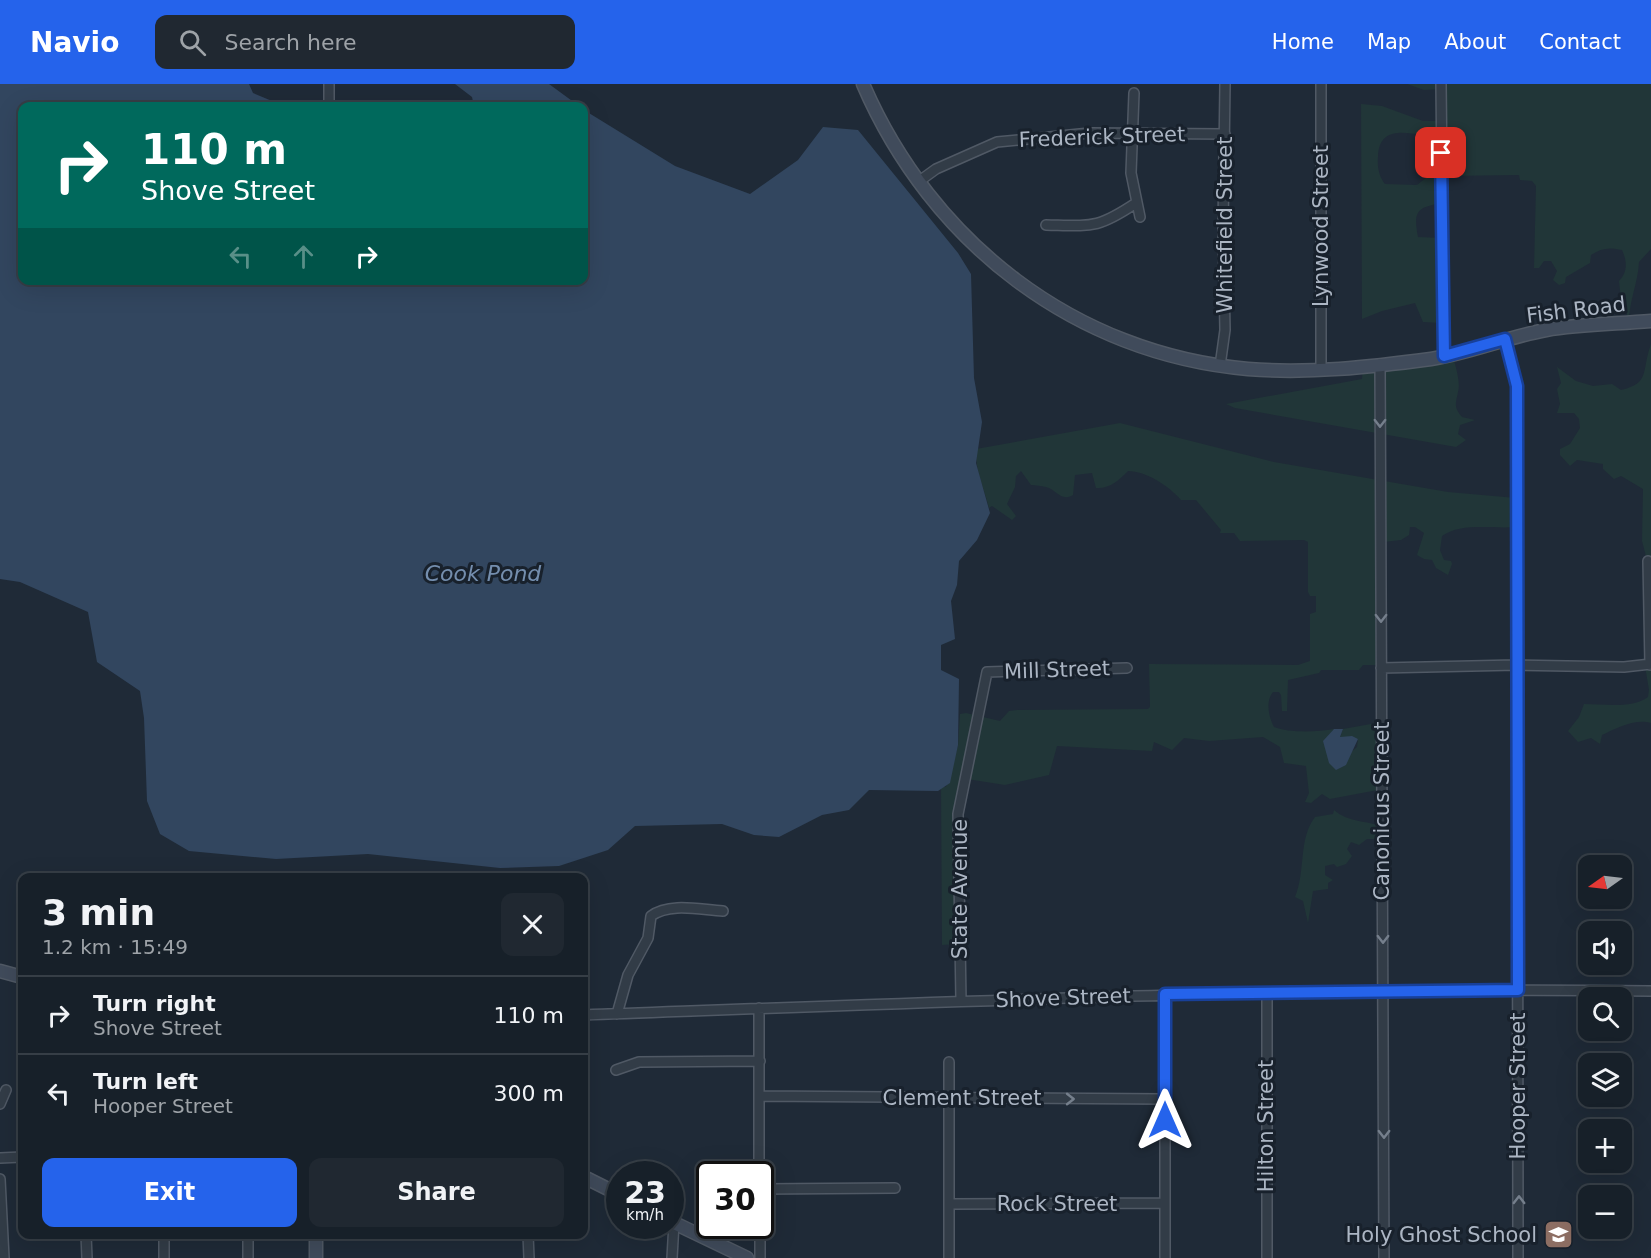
<!DOCTYPE html>
<html lang="en">
<head>
<meta charset="utf-8">
<style>
  :root { --surface:#172029; --page:#202831; --text:#f1f3f6; --muted:#9ea3a8; --line:#363e46; --accent:#2563eb }
  body { margin:0; font-family:"DejaVu Sans",sans-serif; background:var(--page); color:var(--text); height:100vh; display:flex; flex-direction:column; font-size:22px; white-space:nowrap }
  * { box-sizing:border-box; margin:0 }
  p { font-size:20px; color:var(--muted) }
  .icon { flex:none; width:33px; height:33px; fill:none; stroke:currentColor; stroke-width:2; stroke-linecap:round; stroke-linejoin:round }
  .map { position:relative; flex:1; overflow:hidden }
  .panel { position:absolute; left:18px; top:789px; width:570px; height:366px; display:flex; flex-direction:column; background:var(--surface); border-radius:12px; box-shadow:0 6px 24px #0002,0 0 0 2px var(--line) }
  .panel>* { flex:none }
  .guide { position:absolute; left:18px; top:18px; width:570px; height:183px; border-radius:12px; box-shadow:0 6px 24px #0002,0 0 0 2px var(--line); background:#00695c; color:#fff; overflow:hidden }
  .needle { width:39px; rotate:256deg }
  .buttons { position:absolute; left:1578px; top:771px; display:grid; gap:12px }
  .buttons a { display:grid; place-items:center; width:54px; height:54px; border-radius:12px; background:var(--surface); box-shadow:0 6px 24px #0002,0 0 0 2px var(--line); font-size:30px }
  .speed { position:absolute; left:606px; top:1077px; display:flex; gap:12px; font-size:30px; font-weight:700; text-align:center }
  .speed>* { display:grid; place-content:center; width:78px; height:78px; border-radius:50%; background:var(--surface); box-shadow:0 6px 24px #0002,0 0 0 2px var(--line); line-height:1 }
  .speed small { font-size:15px; font-weight:400 }
  .speed .limit { border:3px solid #111; border-radius:9px; background:#fff; color:#111 }
  .pin { position:absolute; display:grid; place-items:center; width:51px; height:51px; color:#fff; margin:-26px; border-radius:12px; box-shadow:0 3px 9px #0006 }
  .me { position:absolute; width:66px; margin:-33px; rotate:0deg; stroke-linejoin:round; filter:drop-shadow(0 0 4px #0008) }
  .turn { display:flex; align-items:center; gap:21px; height:126px; padding:0 24px; font-size:27px }
  .turn .icon { width:78px; height:78px; stroke-width:2.5 }
  .turn b { display:block; font-size:42px; line-height:51px }
  .lanes { display:flex; align-items:center; height:57px; padding:0 24px; background:#0003; justify-content:center; gap:30px; direction:ltr }
  .lanes .off { opacity:.35 }
  .round { display:grid; place-items:center; flex:none; width:63px; height:63px; border-radius:12px; background:var(--page) }
  .head { display:flex; align-items:center; justify-content:space-between; height:102px; padding:0 24px }
  h1 { font-size:36px; font-weight:800; line-height:45px }
  .action { display:flex; gap:12px; margin-top:auto; padding:12px 24px }
  .action a { flex:1; height:69px; border-radius:12px; background:var(--accent); color:#fff; font-size:24px; font-weight:800; line-height:69px; text-align:center }
  .action a+a { background:var(--page); color:var(--text) }
  ul { padding:0; list-style:none }
  li { display:flex; align-items:center; gap:18px; height:78px; padding:0 24px; border-top:2px solid var(--line) }
  li div { flex:1 }
  li b { display:block; font-size:22px }
  li em { font-style:normal }
  header { display:flex; align-items:center; gap:36px; box-sizing:border-box; height:84px; padding:0 30px; background:var(--accent); color:#fff }
  header strong { font-size:28px }
  nav { display:flex; gap:33px; margin-inline-start:auto; font-size:21px }
  .search { width:420px; height:54px; background:var(--page); display:flex; align-items:center; gap:15px; box-sizing:border-box; padding:0 21px; border-radius:12px; color:var(--muted); font-size:22px }
  .map>svg:first-child { display:block }
  .green { fill:#213638 }
  .water { fill:#32465f }
  .lines { fill:none; stroke-linecap:round; stroke-linejoin:round }
  .street-casing { stroke:#505965; stroke-width:12 }
  .secondary-casing { stroke:#505965; stroke-width:15 }
  .street { stroke:#323c47; stroke-width:9 }
  .secondary { stroke:#404b5b; stroke-width:12 }
  .oneway { stroke:#757f8c }
  .route-casing { stroke:#184099; stroke-width:15 }
  .route { stroke:#2563eb; stroke-width:10 }
  .labels { text-anchor:middle; stroke-width:6; stroke-linejoin:round; paint-order:stroke }
  .street-label { font-size:21px; fill:#acb6c4; stroke:#18212c }
  .poi-label { font-size:21px; fill:#acb6c4; stroke:#18212c; text-anchor:end }
  .water-label { font-size:22px; font-style:italic; fill:#748eae; stroke:#18212c }
</style>
</head>
<body>
<header>
<strong>Navio</strong>
<div class="search"><svg class="icon" aria-label="search" viewBox="0 0 24 24"><circle cx="10" cy="10" r="6"/><path d="M15 15l6 6"/></svg>Search here</div>
<nav><a>Home</a><a>Map</a><a>About</a><a>Contact</a></nav>
</header>
<div class="map">
<svg width="1651" height="1174" viewBox="0 0 1651 1174">
  <rect width="100%" height="100%" fill="#1f2a37"/>
  <!-- green -->
  <path class="green" d="M 1407,0 L 1651,0 L 1651,165 L 1639,178 C 1638,199 1629,217 1629,238 L 1627,239 L 1627,222 L 1621,215 L 1619,197 C 1628,188 1627,177 1622,166 C 1610,163 1601,164 1591,171 L 1590,179 L 1566,193 L 1565,199 L 1559,201 L 1553,196 L 1557,187 L 1551,177 L 1544,177 L 1539,184 L 1534,184 L 1536,102 L 1532,97 L 1520,96 L 1519,91 L 1444,92 L 1442,53 C 1420,54 1379,34 1378,73 C 1377,82 1379,93 1385,100 L 1417,101 L 1426,94 L 1439,94 L 1443,119 C 1417,123 1413,127 1418,153 L 1442,154 L 1441,239 L 1423,238 L 1415,219 L 1382,227 L 1362,235 L 1361,20 L 1382,22 L 1423,37 L 1439,37 L 1442,5 L 1424,6 Z
    M 1651,260 L 1651,521 L 1647,476 L 1642,457 L 1643,405 L 1621,392 L 1614,395 L 1603,385 L 1603,380 L 1577,376 L 1570,382 L 1560,371 L 1560,365 L 1570,360 L 1580,344 L 1579,335 L 1574,329 L 1557,329 L 1560,320 L 1557,305 L 1561,299 L 1557,283 L 1576,297 L 1593,302 L 1612,300 L 1621,306 C 1651,299 1641,287 1651,260 Z
    M 1452,270 C 1455,280 1461,298 1458,308 C 1456,319 1453,323 1462,333 L 1475,336 L 1460,341 L 1458,350 L 1466,356 L 1456,363 L 1235,324 L 1226,320 L 1362,295 L 1363,282 Z
    M 1120,339 L 1274,378 L 1448,408 L 1516,414 L 1515,443 C 1492,445 1461,438 1442,452 L 1440,466 L 1444,476 L 1451,477 L 1452,480 L 1448,491 L 1436,484 L 1432,476 L 1424,475 L 1417,471 L 1424,449 L 1415,443 L 1410,443 L 1409,451 L 1401,456 L 1383,458 L 1378,581 L 1363,581 L 1359,586 L 1321,586 L 1319,589 L 1288,596 L 1287,627 L 1282,627 L 1281,611 L 1279,608 L 1273,608 C 1265,618 1269,633 1274,643 C 1289,649 1317,648 1334,645 L 1329,653 L 1349,670 L 1357,663 L 1358,655 L 1340,653 L 1343,645 L 1382,638 L 1383,705 L 1330,715 L 1322,710 L 1311,719 L 1305,718 L 1309,709 L 1306,682 L 1284,679 L 1280,663 L 1263,653 L 1209,657 L 1184,654 L 1172,666 L 1154,658 L 1152,667 L 1057,662 L 1049,691 L 1005,701 L 967,695 L 956,731 L 958,860 L 942,861 L 941,703 L 946,703 L 958,661 L 960,630 L 966,629 L 1000,637 L 1009,627 L 1017,626 L 1148,625 L 1150,623 L 1149,580 L 1298,581 L 1310,577 L 1310,530 L 1316,528 L 1316,512 L 1310,512 L 1308,508 L 1308,458 L 1304,456 L 1240,457 L 1234,449 L 1220,449 L 1221,446 L 1196,416 L 1181,416 C 1169,402 1146,387 1128,387 C 1119,396 1110,405 1096,404 L 1092,389 L 1075,391 L 1073,411 C 1061,418 1057,406 1046,403 C 1041,402 1036,401 1031,401 L 1021,387 L 1016,392 L 1015,403 L 1007,420 L 1016,432 L 1012,436 L 992,422 L 989,424 C 984,403 975,387 976,365 Z
    M 1651,579 L 1651,639 C 1636,634 1616,644 1602,651 L 1600,660 L 1591,654 L 1578,658 L 1568,647 L 1579,633 L 1584,620 C 1603,620 1632,625 1648,613 L 1649,606 L 1645,582 Z
    M 1334,726 C 1349,739 1366,736 1383,743 L 1382,755 L 1367,755 L 1359,761 L 1351,758 L 1347,765 L 1352,772 L 1346,780 L 1337,783 L 1334,780 L 1325,782 L 1325,791 L 1333,796 L 1328,799 L 1328,805 L 1313,807 L 1308,839 L 1303,817 L 1295,813 C 1306,787 1298,755 1315,733 L 1333,730 Z"/>
  <!-- water -->
  <path class="water" d="M 0,0 L 249,0 L 253,9 L 284,22 L 22,22 L 22,196 L 584,196 L 584,26 L 675,82 L 750,110 L 798,76 L 823,43 L 858,46 L 958,169 L 971,190 L 974,294 L 982,338 L 976,379 L 990,429 L 977,456 L 959,477 L 957,501 L 951,517 L 955,555 L 941,561 L 941,586 L 959,595 L 958,661 L 950,699 L 938,707 L 869,706 L 849,726 L 822,731 L 779,753 L 754,751 L 722,740 L 635,742 L 608,766 L 559,782 L 500,784 L 368,770 L 276,775 L 189,767 L 160,750 L 147,717 L 144,634 L 140,607 L 97,578 L 88,528 L 20,498 L 0,495 Z
    M 455,0 L 549,0 L 579,22 L 474,22 L 472,13 Z
    M 1334,645 L 1343,645 L 1340,653 L 1352,652 L 1358,655 L 1346,681 L 1336,686 L 1329,679 L 1323,657 Z"/>
  <g class="lines">
    <defs>
      <path id="street" d="M 1321,0 L 1321,285
        M 1441,0 L 1444,272
        M 1134,9 L 1131,89 L 1140,133
        M 329,22 L 329,0
        M 918,98 L 936,85 L 997,58 L 1090,49 L 1225,50
        M 1046,141 C 1092,142 1097,145 1136,119
        M 1505,255 L 1517,302 L 1518,1174
        M 1380,280 L 1384,1174
        M 1220,282 L 1225,246 L 1223,145 L 1225,0
        M 1648,477 L 1650,581
        M 1381,584 L 1516,581 L 1624,583 L 1651,580
        M 1165,910 L 1165,1174
        M 961,917 L 958,730 L 987,588 L 1127,584
        M 759,924 L 759,1090
        M 617,930 L 628,891 L 648,854 L 651,832 C 670,818 701,826 723,827
        M 584,931 C 939,918 1295,903 1651,907
        M 949,978 L 949,1174
        M 616,986 L 639,978 L 760,977
        M 760,1012 L 1165,1015
        M 0,1020 L 6,1006
        M 0,1074 L 22,1073
        M 0,1095 L 4,1174
        M 760,1105 L 895,1104
        M 950,1120 L 1165,1119
        M 760,1142 L 760,1174
        M 86,1150 L 87,1174
        M 164,1150 L 164,1174
        M 248,1150 L 248,1174
        M 528,1150 L 529,1174
        M 672,1174 L 674,1139
        M 1267,1174 L 1267,910"/>
      <path id="secondary" d="M 863,0 C 931,158 1075,270 1248,285 C 1308,290 1371,283 1431,275 C 1470,269 1507,253 1546,246 C 1580,240 1616,240 1651,237
        M 0,887 L 22,893
        M 584,1093 L 620,1111
        M 670,1137 L 747,1174
        M 316,1150 L 316,1174"/>
    </defs>
    <!-- street casing -->
    <use href="#street" class="street-casing"/>
    <!-- secondary casing -->
    <use href="#secondary" class="secondary-casing"/>
    <!-- street -->
    <use href="#street" class="street"/>
    <!-- secondary -->
    <use href="#secondary" class="secondary"/>
  </g>
  <!-- one-way arrows -->
  <defs><path id="oneway-chevron" d="M-2-3.5L2.5 0L-2 3.5" fill="none" stroke-width="1.6" stroke-linecap="round" stroke-linejoin="round" transform="scale(1.5)"/></defs>
  <g class="oneway">
    <use href="#oneway-chevron" transform="translate(1380 339) rotate(90)"/>
    <use href="#oneway-chevron" transform="translate(1381 534) rotate(90)"/>
    <use href="#oneway-chevron" transform="translate(1383 855) rotate(90)"/>
    <use href="#oneway-chevron" transform="translate(1070 1015)"/>
    <use href="#oneway-chevron" transform="translate(1384 1050) rotate(90)"/>
    <use href="#oneway-chevron" transform="translate(1519 1116) rotate(-90)"/>
  </g>
  <g class="lines">
    <defs>
      <path id="route" d="M 1165,1036 L 1165,910 L 1518,906 L 1517,302 L 1505,255 L 1444,272 L 1441,69"/>
    </defs>
    <!-- route casing -->
    <use href="#route" class="route-casing"/>
    <!-- route -->
    <use href="#route" class="route"/>
  </g>
  <!-- icons -->
  <defs>
    <symbol id="school-square" viewBox="-11 -11 22 22"><rect x="-9" y="-9" width="18" height="18" rx="4" fill="#8d6e63" stroke="#18212c"/><path d="M0-5L7-2L0 1L-7-2ZM-4 1L0 2.5L4 1V4Q0 6-4 4Z" fill="#fff"/></symbol>
  </defs>
  <g fill-rule="evenodd">
    <use href="#school-square" x="1542" y="1134" width="33" height="33"/>
  </g>
  <g class="labels">
    <!-- street labels -->
    <g class="street-label">
      <text transform="translate(1102 53) rotate(-2)" y="7">Frederick Street</text>
      <text transform="translate(1225 141) rotate(-90)" y="7">Whitefield Street</text>
      <text transform="translate(1321 142) rotate(-90)" y="7">Lynwood Street</text>
      <text transform="translate(1576 226) rotate(-7)" y="7">Fish Road</text>
      <text transform="translate(1057 586) rotate(-2)" y="7">Mill Street</text>
      <text transform="translate(1382 727) rotate(-90)" y="7">Canonicus Street</text>
      <text transform="translate(960 805) rotate(-90)" y="7">State Avenue</text>
      <text transform="translate(1063 914) rotate(-2)" y="7">Shove Street</text>
      <text transform="translate(1518 1002) rotate(-90)" y="7">Hooper Street</text>
      <text x="962" y="1021">Clement Street</text>
      <text transform="translate(1266 1042) rotate(-90)" y="7">Hilton Street</text>
      <text x="1057" y="1127">Rock Street</text>
    </g>
    <!-- poi labels -->
    <g class="poi-label">
      <text x="1537" y="1158">Holy Ghost School</text>
    </g>
    <!-- water labels -->
    <g class="water-label">
      <text x="483" y="497">Cook Pond</text>
    </g>
  </g>
</svg>
<div class="buttons">
<a><svg class="needle" viewBox="-14 -14 28 28"><path d="M0-13l5 13h-10z" fill="#e53935"/><path d="M0 13l5-13h-10z" fill="#9ea3a8"/></svg></a>
<a><svg class="icon" aria-label="sound" viewBox="0 0 24 24"><path d="M4 9h4l5-4v14l-5-4H4zM17 9q2 3 0 6"/></svg></a>
<a><svg class="icon" aria-label="search" viewBox="0 0 24 24"><circle cx="10" cy="10" r="6"/><path d="M15 15l6 6"/></svg></a>
<a><svg class="icon" aria-label="layers" viewBox="0 0 24 24"><path d="M12 4l9 5-9 5-9-5zM3 14l9 5 9-5"/></svg></a>
<a>+</a>
<a>−</a>
</div>
<div class="speed"><div>23<small>km/h</small></div><div class="limit">30</div></div>
<div class="pin" style="left:1441px;top:69px;background:#d93025"><svg class="icon" aria-label="arrive" viewBox="0 0 24 24"><path d="M6 21V4h12l-3 4 3 4H6"/></svg></div>
<svg class="me" style="left:1165px;top:1036px" viewBox="-20 -20 40 40"><path d="M0-17L14 15 0 8-14 15z" fill="#2563eb" stroke="#fff" stroke-width="4"/></svg>
<div class="guide">
<div class="turn"><svg class="icon" aria-label="right" viewBox="0 0 24 24"><path d="M7 20v-9h11M14 6l5 5-5 5"/></svg><div><b>110 m</b>Shove Street</div></div>
<div class="lanes"><svg class="icon off" aria-label="left" viewBox="0 0 24 24"><path d="M17 20v-9H6M10 6l-5 5 5 5"/></svg><svg class="icon off" aria-label="ahead" viewBox="0 0 24 24"><path d="M12 20V5M6 11l6-6 6 6"/></svg><svg class="icon" aria-label="right" viewBox="0 0 24 24"><path d="M7 20v-9h11M14 6l5 5-5 5"/></svg></div>
</div>
<section class="panel">
<div class="head"><div><h1>3 min</h1><p>1.2 km · 15:49</p></div><a class="round"><svg class="icon" aria-label="close" viewBox="0 0 24 24"><path d="M6 6l12 12M18 6L6 18"/></svg></a></div>
<ul>
<li><svg class="icon" aria-label="right" viewBox="0 0 24 24"><path d="M7 20v-9h11M14 6l5 5-5 5"/></svg><div><b>Turn right</b><p>Shove Street</p></div><em>110 m</em></li>
<li><svg class="icon" aria-label="left" viewBox="0 0 24 24"><path d="M17 20v-9H6M10 6l-5 5 5 5"/></svg><div><b>Turn left</b><p>Hooper Street</p></div><em>300 m</em></li>
</ul>
<div class="action"><a>Exit</a><a>Share</a></div>
</section>
</div>
</body>
</html>
